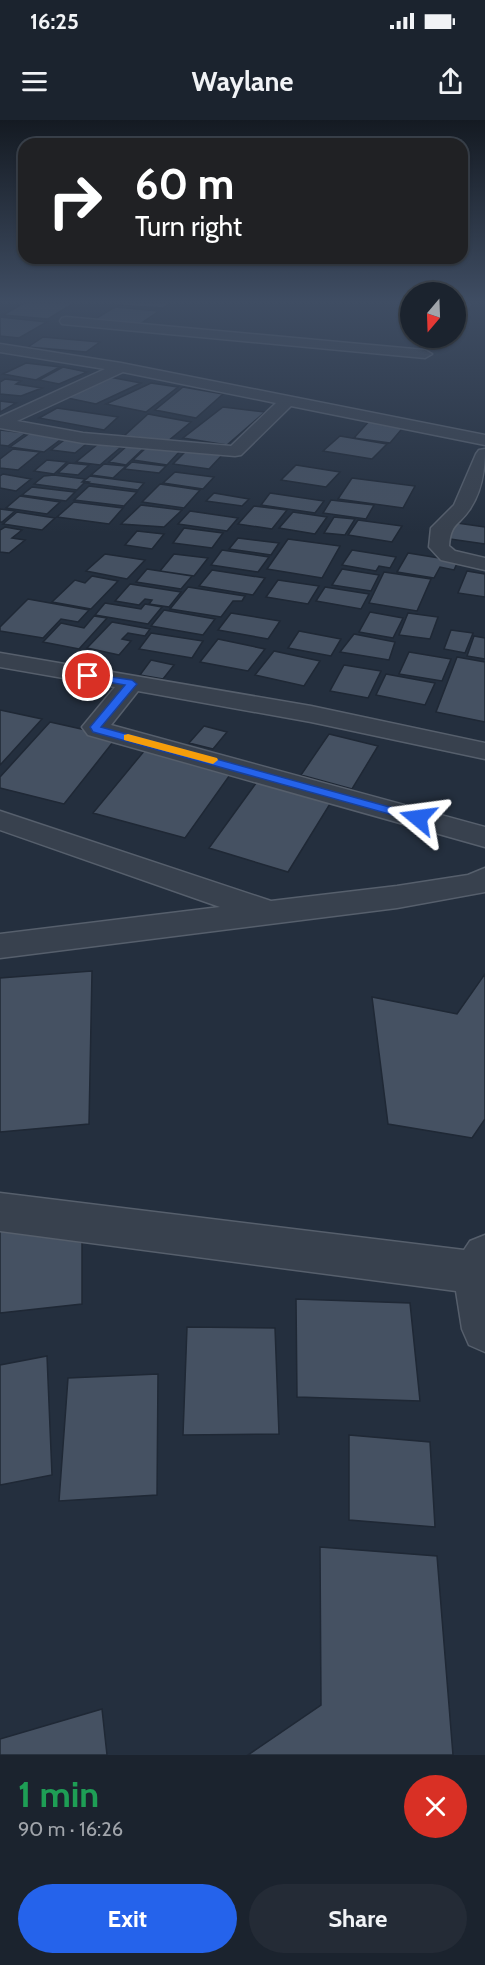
<!DOCTYPE html>
<html lang="en">
<head>
<meta charset="utf-8">
<style>
  :root { --surface:#1b232e; --page:#242b36; --text:#f1f3f6; --muted:#a0a4aa; --line:#39404a; --accent:#2563eb }
  body { margin:0; font-family:Cabin,sans-serif; background:var(--page); color:var(--text); height:100vh; display:flex; flex-direction:column; font-size:22px; white-space:nowrap }
  * { box-sizing:border-box; margin:0 }
  p { font-size:20px; color:var(--muted) }
  .icon { flex:none; width:33px; height:33px; fill:none; stroke:currentColor; stroke-width:2; stroke-linecap:round; stroke-linejoin:round }
  .map { position:relative; height:1635px; overflow:hidden }
  .side { display:flex; flex-direction:column; background:var(--surface); flex:1 }
  .side>* { flex:none }
  .top-card { position:absolute; left:18px; top:18px; width:450px; height:126px; border-radius:18px; box-shadow:0 2px 4px #0004,0 0 0 2px var(--line); background:#202124; color:#fff; overflow:hidden }
  .needle { width:39px; rotate:199deg }
  .controls { position:absolute; left:400px; top:162px; display:grid; gap:12px }
  .controls a { display:grid; place-items:center; width:66px; height:66px; border-radius:50%; background:var(--surface); box-shadow:0 2px 4px #0004,0 0 0 2px var(--line); font-size:30px }
  .pin { position:absolute; display:grid; place-items:center; width:51px; height:51px; color:#fff; margin:-26px; border:3px solid #fff; border-radius:50%; box-shadow:0 2px 6px #0007 }
  .me { position:absolute; width:66px; margin:-33px; rotate:286deg; stroke-linejoin:round; filter:drop-shadow(0 0 4px #0008) }
  .turn { display:flex; align-items:center; gap:21px; height:126px; padding:0 18px; font-size:27px }
  .turn .icon { width:78px; height:78px; stroke-width:2.5 }
  .turn b { display:block; font-size:42px; line-height:51px }
  .round { display:grid; place-items:center; flex:none; width:63px; height:63px; border-radius:32px; background:var(--page) }
  .summary { display:flex; align-items:center; justify-content:space-between; height:102px; padding:0 18px }
  h1 { font-size:36px; font-weight:800; line-height:45px; color:#1e9e55 }
  .cta { display:flex; gap:12px; margin-top:auto; padding:12px 18px }
  .cta a { flex:1; height:69px; border-radius:36px; background:var(--accent); color:#fff; font-size:24px; font-weight:800; line-height:69px; text-align:center }
  .cta a+a { background:var(--page); color:var(--text) }
  .status { display:flex; justify-content:space-between; align-items:center; height:42px; padding:0 30px; background:var(--surface); direction:ltr }
  .status svg { height:16px; fill:currentColor }
  header { display:flex; justify-content:space-between; align-items:center; height:78px; padding:0 18px; background:var(--surface); font-size:27px; font-weight:800 }
  .map>svg:first-child { display:block }
  .building { fill:#455162; stroke:#1f2835; stroke-width:1.5 }
  .lines { fill:none; stroke-linecap:round; stroke-linejoin:round }
  .minor-casing { stroke:#565f6c; stroke-width:3 }
  .minor { fill:#38414e; fill-rule:evenodd }
  .route { fill:#2563eb; stroke:#184099; stroke-width:1.5 }
  .slow { fill:#f59e0b }
</style>
</head>
<body>
<div class="status"><b>16:25</b><svg viewBox="0 0 49 12"><path d="M0 12V9h3v3zM5 12V6h3v6zM10 12V3h3v9zM15 12V0h3v12zM26 1h20v11H26zM47 4h2v5h-2z"/></svg></div>
<header><svg class="icon" aria-label="menu" viewBox="0 0 24 24"><path d="M4 6h16M4 12h16M4 18h16"/></svg>Waylane<svg class="icon" aria-label="share" viewBox="0 0 24 24"><path d="M12 15V3M7 8l5-5 5 5M5 13v7h14v-7"/></svg></header>
<div class="map">
<svg width="485" height="1635" viewBox="0 0 485 1635">
  <rect width="100%" height="100%" fill="#242f3e"/>
  <!-- building -->
  <path class="building" d="M 24,183 L 74,183 L 48,199 L 3,195 Z
    M 121,183 L 170,183 L 163,188 L 118,185 Z
    M 456,183 L 473,183 L 468,191 L 456,190 Z
    M 115,187 L 159,191 L 140,204 L 95,199 Z
    M 0,197 L 47,202 L 19,218 L 0,216 Z
    M 43,217 L 100,222 L 86,232 L 28,227 Z
    M 26,243 L 60,247 L 36,260 L 3,254 Z
    M 63,247 L 87,252 L 59,264 L 39,260 Z
    M 109,257 L 141,263 L 96,284 L 63,277 Z
    M 5,259 L 21,261 L 16,264 L 42,268 L 21,276 L 0,274 L 0,262 Z
    M 151,263 L 178,267 L 146,292 L 106,284 Z
    M 183,267 L 223,274 L 196,298 L 155,290 Z
    M 0,281 L 16,283 L 0,292 Z
    M 223,287 L 265,292 L 227,325 L 183,318 Z
    M 57,288 L 118,297 L 104,310 L 39,298 Z
    M 148,294 L 191,302 L 168,321 L 124,316 Z
    M 371,299 L 406,304 L 390,323 L 354,318 Z
    M 0,310 L 26,313 L 8,326 L 0,325 Z
    M 30,313 L 64,317 L 44,332 L 10,327 Z
    M 340,316 L 387,324 L 372,339 L 323,331 Z
    M 67,318 L 90,321 L 75,333 L 51,330 Z
    M 98,324 L 121,327 L 100,345 L 76,342 Z
    M 127,326 L 144,328 L 126,345 L 109,342 Z
    M 148,326 L 181,330 L 167,345 L 133,340 Z
    M 189,328 L 224,333 L 209,349 L 173,344 Z
    M 13,329 L 40,332 L 18,350 L 0,348 L 0,339 Z
    M 47,340 L 67,342 L 54,354 L 34,351 Z
    M 132,342 L 166,346 L 159,353 L 124,349 Z
    M 69,343 L 89,345 L 78,355 L 58,353 Z
    M 104,344 L 126,346 L 113,358 L 91,355 Z
    M 296,345 L 340,352 L 326,367 L 281,360 Z
    M 175,352 L 214,357 L 203,369 L 163,363 Z
    M 3,354 L 31,359 L 16,371 L 0,368 L 0,356 Z
    M 54,355 L 85,359 L 82,362 L 85,362 L 77,370 L 34,364 L 44,356 Z
    M 90,356 L 144,363 L 138,370 L 87,363 L 89,362 L 84,361 Z
    M 352,358 L 415,366 L 403,388 L 338,379 Z
    M 160,364 L 200,370 L 184,388 L 142,382 Z
    M 89,366 L 137,372 L 124,386 L 74,380 Z
    M 32,367 L 75,372 L 66,381 L 22,375 Z
    M 214,373 L 249,379 L 242,386 L 206,381 Z
    M 270,373 L 324,381 L 315,393 L 261,385 Z
    M 20,376 L 60,382 L 47,394 L 6,388 Z
    M 331,380 L 374,385 L 366,399 L 323,393 Z
    M 74,382 L 123,388 L 109,404 L 57,397 Z
    M 141,385 L 182,390 L 164,407 L 121,404 Z
    M 254,386 L 287,390 L 272,409 L 238,404 Z
    M 0,389 L 15,391 L 2,402 L 0,402 Z
    M 190,391 L 238,398 L 227,411 L 178,404 Z
    M 17,392 L 55,398 L 42,410 L 3,404 Z
    M 293,392 L 327,397 L 315,414 L 279,408 Z
    M 334,397 L 355,399 L 345,415 L 324,413 Z
    M 358,400 L 402,406 L 392,422 L 348,415 Z
    M 450,402 L 485,407 L 485,424 L 443,418 Z
    M 5,407 L 22,410 L 12,418 L 25,420 L 9,433 L 0,432 L 0,410 Z
    M 184,408 L 223,413 L 212,428 L 173,423 Z
    M 137,411 L 164,414 L 152,429 L 125,425 Z
    M 238,418 L 279,423 L 271,435 L 229,429 Z
    M 288,419 L 340,426 L 322,458 L 267,449 Z
    M 222,430 L 269,437 L 258,452 L 211,445 Z
    M 352,430 L 396,437 L 390,448 L 379,446 L 376,451 L 342,445 Z
    M 408,433 L 458,441 L 454,450 L 440,447 L 434,458 L 397,452 Z
    M 105,434 L 145,440 L 127,459 L 86,451 Z
    M 174,434 L 208,438 L 194,456 L 160,451 Z
    M 147,449 L 192,456 L 181,469 L 136,462 Z
    M 342,449 L 379,455 L 371,471 L 332,465 Z
    M 212,450 L 265,458 L 253,475 L 199,466 Z
    M 467,451 L 485,454 L 485,477 L 458,473 Z
    M 384,452 L 431,459 L 417,491 L 369,483 Z
    M 92,456 L 118,461 L 91,489 L 52,482 L 75,460 L 85,463 Z
    M 278,460 L 319,466 L 308,484 L 266,477 Z
    M 130,464 L 181,472 L 169,487 L 149,484 L 152,480 L 145,479 L 139,485 L 115,481 Z
    M 188,467 L 245,476 L 242,481 L 233,481 L 221,497 L 170,489 Z
    M 325,467 L 369,474 L 361,489 L 316,481 Z
    M 28,479 L 89,490 L 78,502 L 61,499 L 43,518 L 0,511 L 0,507 Z
    M 105,483 L 141,489 L 145,484 L 162,487 L 148,504 L 95,495 Z
    M 164,490 L 215,499 L 203,515 L 151,506 Z
    M 370,492 L 403,498 L 393,518 L 359,512 Z
    M 231,493 L 280,501 L 268,519 L 218,510 Z
    M 408,493 L 438,497 L 430,519 L 399,515 Z
    M 94,496 L 107,498 L 79,529 L 43,522 L 61,503 L 84,508 Z
    M 112,502 L 150,509 L 145,516 L 128,513 L 122,519 L 131,521 L 119,535 L 87,528 Z
    M 451,510 L 473,513 L 465,533 L 444,529 Z
    M 299,511 L 341,519 L 331,536 L 288,528 Z
    M 151,513 L 203,521 L 192,538 L 139,529 Z
    M 354,514 L 395,522 L 389,540 L 340,532 Z
    M 474,516 L 485,518 L 485,539 L 467,536 Z
    M 218,519 L 265,529 L 248,551 L 200,542 Z
    M 274,531 L 320,541 L 304,566 L 255,555 Z
    M 409,532 L 451,539 L 442,561 L 399,554 Z
    M 457,537 L 485,542 L 485,602 L 436,592 Z
    M 151,540 L 174,545 L 163,559 L 140,555 Z
    M 344,545 L 381,551 L 368,578 L 330,571 Z
    M 386,554 L 435,563 L 425,585 L 376,575 Z
    M 0,590 L 42,599 L 0,645 Z
    M 50,602 L 117,617 L 64,684 L 0,668 L 0,657 Z
    M 204,606 L 227,612 L 213,629 L 189,623 Z
    M 329,614 L 378,626 L 352,669 L 301,655 Z
    M 145,630 L 232,652 L 185,718 L 93,693 Z
    M 259,659 L 333,679 L 288,752 L 209,728 Z
    M 92,851 L 89,1004 L 0,1012 L 0,858 Z
    M 485,854 L 485,999 L 472,1018 L 388,1004 L 372,877 L 457,894 Z
    M 82,1091 L 82,1184 L 0,1193 L 0,1099 Z
    M 296,1179 L 410,1183 L 420,1281 L 297,1277 Z
    M 187,1207 L 275,1208 L 279,1314 L 183,1315 Z
    M 47,1236 L 52,1355 L 0,1365 L 0,1245 Z
    M 158,1254 L 157,1375 L 59,1381 L 68,1258 Z
    M 349,1315 L 430,1322 L 435,1407 L 349,1400 Z
    M 320,1427 L 437,1436 L 453,1635 L 248,1635 L 321,1585 Z
    M 102,1589 L 107,1635 L 0,1635 L 0,1619 Z"/>
  <g class="lines">
    <defs>
      <path id="minor" d="M 66,197 L 425,230 L 432,234 L 425,238 L 62,204 L 60,201 L 62,198 Z
        M 0,224 L 121,243 L 485,315 L 485,325 L 291,286 L 241,335 L 235,336 L 83,323 L 0,308 L 0,297 L 105,249 L 0,232 ZM 123,252 L 276,283 L 231,326 L 83,313 L 17,301 Z
        M 485,329 C 485,350 482,371 470,389 C 458,407 451,402 449,426 L 455,431 L 485,438 L 485,450 L 441,440 L 429,427 L 431,408 L 454,385 L 476,334 L 479,330 Z
        M 0,533 L 311,586 L 485,623 L 485,639 L 311,602 L 138,571 L 111,605 L 485,707 L 485,727 L 88,615 L 82,607 L 115,567 L 0,547 Z
        M 0,691 L 271,781 L 397,766 L 468,755 L 485,748 L 485,772 L 397,788 L 0,838 L 0,814 L 220,787 L 0,710 Z
        M 0,1073 L 464,1130 L 470,1121 L 485,1115 L 485,1232 L 469,1225 L 462,1209 L 456,1171 L 0,1111 Z"/>
    </defs>
    <!-- minor casing -->
    <use href="#minor" class="minor-casing"/>
    <!-- minor -->
    <use href="#minor" class="minor"/>
  </g>
  <!-- sky -->
  <linearGradient id="sky" x2="0" y2="1"><stop stop-color="#141a22"/><stop offset="0.44" stop-color="#3f4d63"/><stop offset="1" stop-color="#3f4d63" stop-opacity="0"/></linearGradient>
  <rect width="485" height="412" fill="url(#sky)"/>
  <!-- route -->
  <path class="route" d="M 84,553 L 132,560 L 137,564 L 101,607 L 422,696 L 424,698 L 418,702 L 93,612 L 90,607 L 125,565 L 84,558 Z"/>
  <!-- slow -->
  <path class="slow" d="M 128,614 L 217,638 L 218,640 L 213,644 L 124,620 L 124,615 Z"/>
</svg>
<div class="controls">
<a><svg class="needle" viewBox="-14 -14 28 28"><path d="M0-13l5 13h-10z" fill="#e53935"/><path d="M0 13l5-13h-10z" fill="#a0a4aa"/></svg></a>
</div>
<div class="pin" style="left:88px;top:556px;background:#d93025"><svg class="icon" aria-label="arrive" viewBox="0 0 24 24"><path d="M6 21V4h12l-3 4 3 4H6"/></svg></div>
<svg class="me" style="left:418px;top:698px" viewBox="-20 -20 40 40"><path d="M0-17L14 15 0 8-14 15z" fill="#2563eb" stroke="#fff" stroke-width="4"/></svg>
<div class="top-card">
<div class="turn"><svg class="icon" aria-label="right" viewBox="0 0 24 24"><path d="M7 20v-9h11M14 6l5 5-5 5"/></svg><div><b>60 m</b>Turn right</div></div>
</div>
</div>
<section class="side">
<div class="summary"><div><h1>1 min</h1><p>90 m · 16:26</p></div><a class="round" style="background:#d93025;color:#fff"><svg class="icon" aria-label="close" viewBox="0 0 24 24"><path d="M6 6l12 12M18 6L6 18"/></svg></a></div>
<div class="cta"><a>Exit</a><a>Share</a></div>
</section>
</body>
</html>
